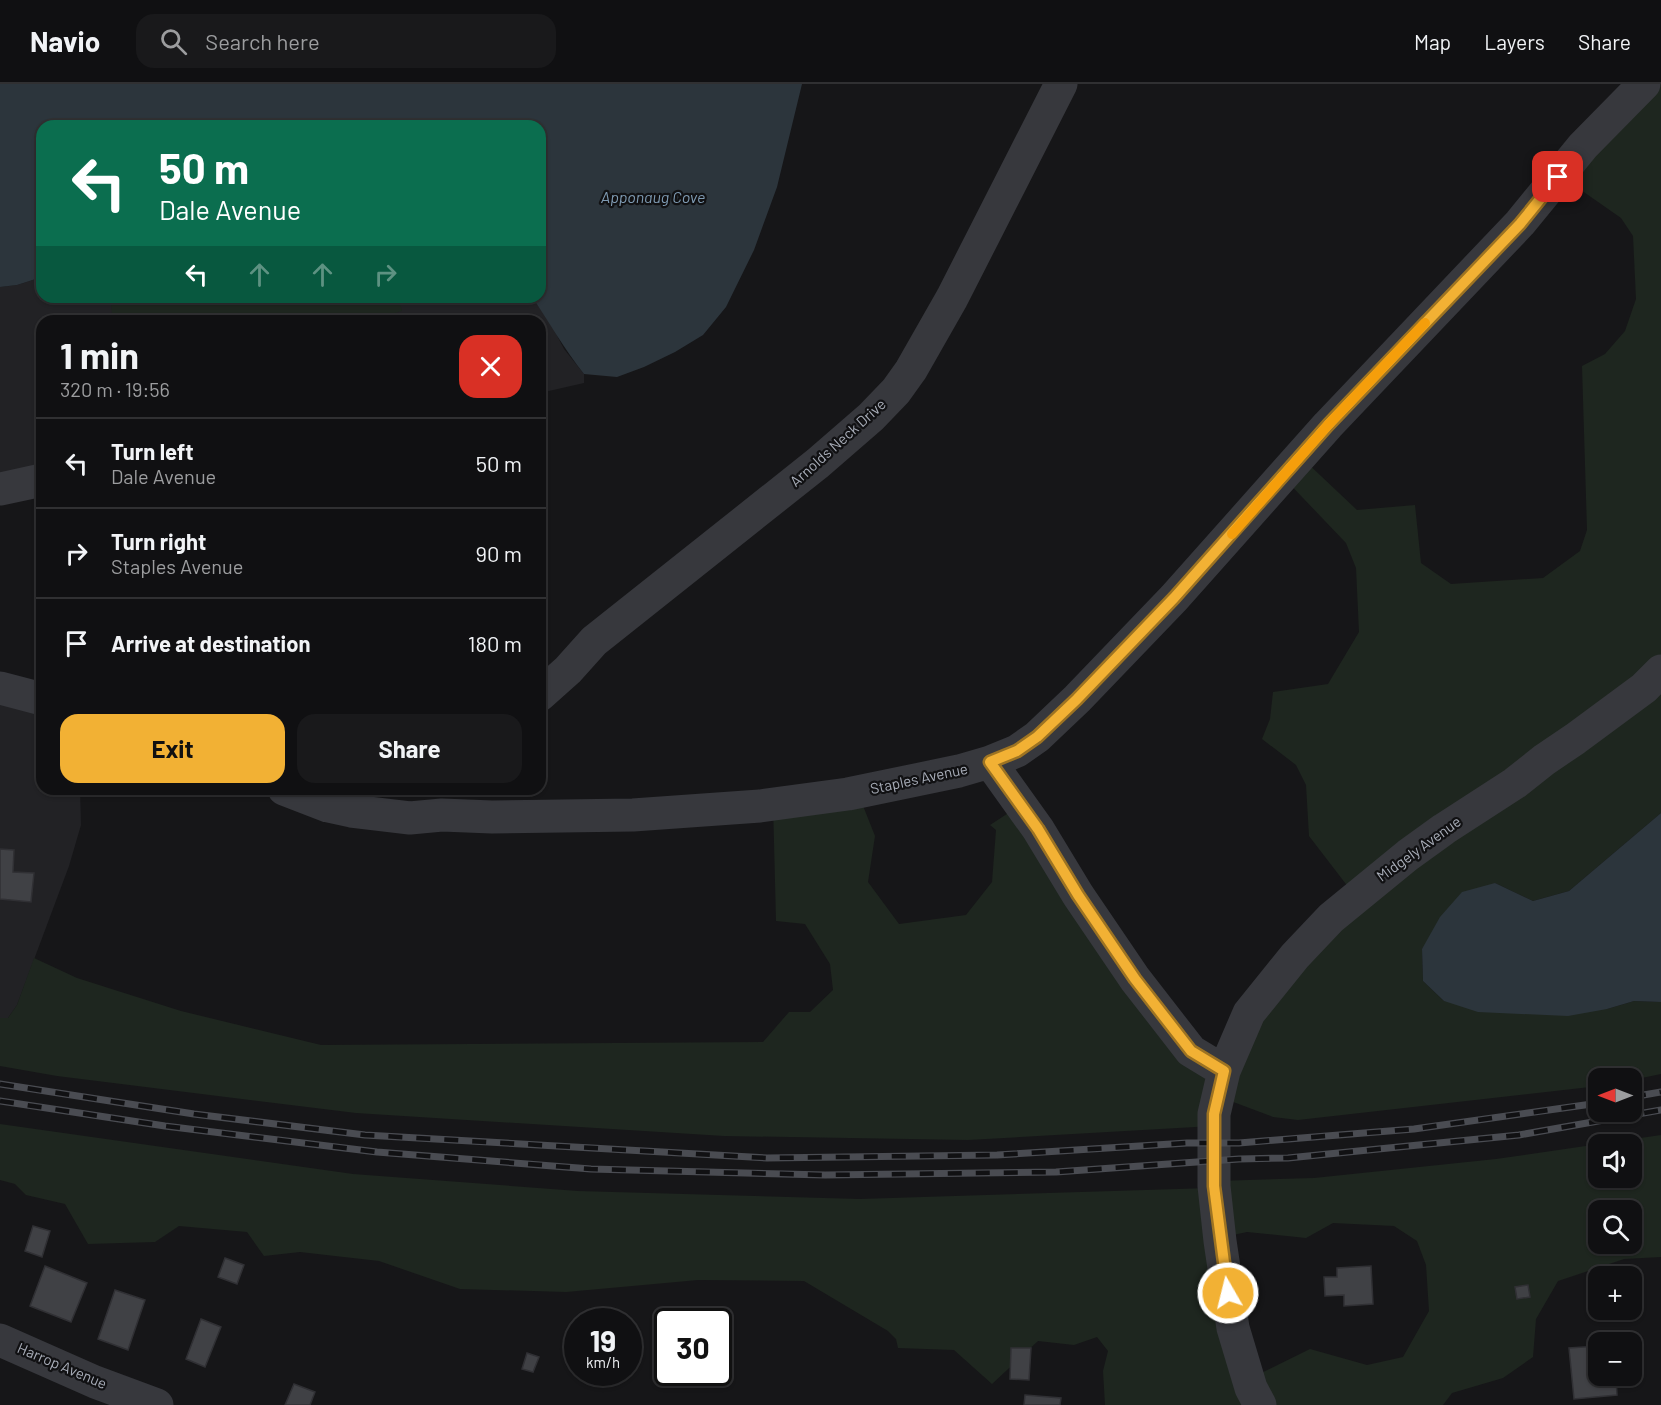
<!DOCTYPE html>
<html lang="en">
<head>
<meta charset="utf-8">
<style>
  :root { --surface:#101012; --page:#19191b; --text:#f1f3f6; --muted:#9c9d9f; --line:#303032; --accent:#f2b134 }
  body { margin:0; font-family:Barlow,sans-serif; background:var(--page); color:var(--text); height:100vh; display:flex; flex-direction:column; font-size:22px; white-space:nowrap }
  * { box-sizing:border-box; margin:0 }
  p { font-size:20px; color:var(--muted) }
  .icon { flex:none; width:33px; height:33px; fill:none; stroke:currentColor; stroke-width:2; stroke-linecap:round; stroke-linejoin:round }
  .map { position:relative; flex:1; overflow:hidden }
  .panel { position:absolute; left:36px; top:231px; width:510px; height:480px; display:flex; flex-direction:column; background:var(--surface); border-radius:18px; box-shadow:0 2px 4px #0004,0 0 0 2px var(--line) }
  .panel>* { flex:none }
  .top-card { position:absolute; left:36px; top:36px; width:510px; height:183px; border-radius:18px; box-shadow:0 2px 4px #0004,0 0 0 2px var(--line); background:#0b6e4f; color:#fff; overflow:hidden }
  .needle { width:39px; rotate:270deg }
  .buttons { position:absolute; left:1588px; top:984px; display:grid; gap:12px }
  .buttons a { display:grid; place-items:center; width:54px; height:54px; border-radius:12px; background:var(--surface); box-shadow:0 2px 4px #0004,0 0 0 2px var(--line); font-size:30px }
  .speed { position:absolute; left:564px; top:1224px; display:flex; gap:12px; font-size:30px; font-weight:700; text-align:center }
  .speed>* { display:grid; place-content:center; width:78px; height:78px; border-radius:50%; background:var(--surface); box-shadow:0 2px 4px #0004,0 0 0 2px var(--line); line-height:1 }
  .speed small { font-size:15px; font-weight:400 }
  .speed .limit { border:3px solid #111; border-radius:9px; background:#fff; color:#111 }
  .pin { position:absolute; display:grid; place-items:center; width:51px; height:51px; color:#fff; margin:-26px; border-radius:12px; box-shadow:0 3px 9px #0006 }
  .me { position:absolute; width:66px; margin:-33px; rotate:352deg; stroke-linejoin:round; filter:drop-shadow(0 0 4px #0008) }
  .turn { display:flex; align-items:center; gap:21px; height:126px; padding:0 24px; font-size:27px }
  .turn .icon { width:78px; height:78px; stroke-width:2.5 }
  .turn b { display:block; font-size:42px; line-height:51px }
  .lanes { display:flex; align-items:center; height:57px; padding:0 24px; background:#0003; justify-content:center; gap:30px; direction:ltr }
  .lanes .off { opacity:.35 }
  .round { display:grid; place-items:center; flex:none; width:63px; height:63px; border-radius:18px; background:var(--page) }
  .overview { display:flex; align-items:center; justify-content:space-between; height:102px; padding:0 24px }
  h1 { font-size:36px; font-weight:700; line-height:45px }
  .action { display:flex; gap:12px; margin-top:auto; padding:12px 24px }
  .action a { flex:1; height:69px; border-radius:18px; background:var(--accent); color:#111; font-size:24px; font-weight:700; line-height:69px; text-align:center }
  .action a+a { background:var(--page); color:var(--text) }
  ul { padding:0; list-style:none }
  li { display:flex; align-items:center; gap:18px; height:90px; padding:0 24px; border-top:2px solid var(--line) }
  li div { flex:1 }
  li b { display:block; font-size:22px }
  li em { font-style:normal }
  header { display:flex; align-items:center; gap:36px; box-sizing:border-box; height:84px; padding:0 30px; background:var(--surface); border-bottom:2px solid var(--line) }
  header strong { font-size:28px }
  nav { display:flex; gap:33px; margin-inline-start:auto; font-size:21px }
  .search { width:420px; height:54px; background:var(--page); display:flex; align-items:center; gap:15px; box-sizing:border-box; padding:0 21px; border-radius:18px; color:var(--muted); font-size:22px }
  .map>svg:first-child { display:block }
  .built { fill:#222225 }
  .green { fill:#1e261f; fill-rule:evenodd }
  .water { fill:#2c353c }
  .building { fill:#404145; stroke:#303034; stroke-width:1.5 }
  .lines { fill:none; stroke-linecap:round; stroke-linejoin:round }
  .minor { stroke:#37383d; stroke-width:33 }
  .rail-casing { stroke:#4a4c52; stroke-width:7 }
  .rail { stroke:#111113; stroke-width:4.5; stroke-dasharray:14; stroke-linecap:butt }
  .route-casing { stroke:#9d7322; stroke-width:15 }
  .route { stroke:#f2b134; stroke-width:10 }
  .slow { stroke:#f59e0b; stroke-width:10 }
  .labels { text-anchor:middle; stroke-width:4.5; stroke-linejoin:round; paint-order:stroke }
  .street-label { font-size:15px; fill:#a8adb8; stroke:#111113 }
  .water-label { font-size:16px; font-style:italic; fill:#7f9bb3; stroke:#111113 }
</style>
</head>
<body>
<header>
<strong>Navio</strong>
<div class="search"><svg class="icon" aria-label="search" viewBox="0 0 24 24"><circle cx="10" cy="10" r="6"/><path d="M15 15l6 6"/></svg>Search here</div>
<nav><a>Map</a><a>Layers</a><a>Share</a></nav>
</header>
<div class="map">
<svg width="1661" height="1321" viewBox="0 0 1661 1321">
  <rect width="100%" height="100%" fill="#161618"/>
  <!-- built -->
  <path class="built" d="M 42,193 L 42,213 L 532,213 L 550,238 L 564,265 L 584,290 L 584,299 L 540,309 L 540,237 L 42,237 L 42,394 L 0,403 L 0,203 L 17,201 Z
    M 0,605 L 42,614 L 42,705 L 80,705 L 81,741 L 69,782 L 17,921 L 8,934 L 0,934 Z"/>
  <!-- green -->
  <path class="green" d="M 1639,0 L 1661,0 L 1661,729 L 1569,807 L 1533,817 L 1495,799 L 1422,865 L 1423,897 L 1444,917 L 1607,925 L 1634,917 L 1661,918 L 1661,990 L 1632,996 L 1599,994 L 1599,1002 L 1298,1036 L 1273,1033 L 1220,1013 L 1213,1042 L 968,1056 L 724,1052 L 356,1029 L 57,992 L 0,982 L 0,934 L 8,934 L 17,921 L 34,874 L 77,894 L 181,927 L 321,961 L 763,958 L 789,928 L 810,928 L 833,906 L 830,880 L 805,840 L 776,837 L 773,719 L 856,704 L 875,752 L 868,798 L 899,840 L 966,831 L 992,798 L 996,746 L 990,741 L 1019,722 L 1205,978 L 1352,808 L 1309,752 L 1306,701 L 1296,681 L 1262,655 L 1270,635 L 1273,608 L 1328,600 L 1359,548 L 1356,484 L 1346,459 L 1282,392 L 1303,375 L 1357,426 L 1415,421 L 1421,479 L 1451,500 L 1543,494 L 1580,467 L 1587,446 L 1582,282 L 1605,270 L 1625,247 L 1636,215 L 1633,152 L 1621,134 L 1558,90 Z
    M 110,213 L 398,213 L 402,227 L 369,237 L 113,237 Z
    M 0,1040 L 353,1090 L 578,1107 L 860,1115 L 1210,1104 L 1217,1097 L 1314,1094 L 1496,1075 L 1661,1051 L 1661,1173 L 1624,1175 L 1558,1197 L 1536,1235 L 1533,1273 L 1503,1294 L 1452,1309 L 1443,1321 L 1105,1321 L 1103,1287 L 1108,1267 L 1097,1253 L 1074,1261 L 1038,1257 L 992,1300 L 954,1266 L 898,1264 L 896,1255 L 888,1247 L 804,1197 L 698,1196 L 566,1208 L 460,1205 L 379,1177 L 300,1168 L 264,1172 L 247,1148 L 179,1142 L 155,1158 L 88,1160 L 65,1120 L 26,1111 L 15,1100 L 0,1096 ZM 1599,1060 L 1632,1060 L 1632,1094 L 1599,1094 ZM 1599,1126 L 1632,1126 L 1632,1160 L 1599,1160 ZM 1333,1139 L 1394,1142 L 1417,1157 L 1426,1181 L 1429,1227 L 1403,1273 L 1367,1281 L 1310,1265 L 1249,1295 L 1219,1154 L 1247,1148 L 1306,1154 Z"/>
  <!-- water -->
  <path class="water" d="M 0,0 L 802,0 L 777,103 L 754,166 L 726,223 L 703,251 L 675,268 L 644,283 L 617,293 L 584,290 C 564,265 550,239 532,213 L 540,213 L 540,42 L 42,42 L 42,193 L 17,201 L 0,203 Z
    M 1661,729 L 1661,918 L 1634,917 L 1607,925 L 1568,932 L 1478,928 L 1444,917 L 1423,897 L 1422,865 L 1440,833 L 1462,808 L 1495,799 L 1533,817 L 1569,807 Z"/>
  <!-- building -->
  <path class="building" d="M 0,765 L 14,766 L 13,788 L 34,789 L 31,818 L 0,815 Z
    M 33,1142 L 50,1147 L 42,1173 L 25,1167 Z
    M 225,1174 L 244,1181 L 237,1200 L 218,1193 Z
    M 45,1182 L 87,1199 L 71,1238 L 30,1222 Z
    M 1371,1182 L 1373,1220 L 1344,1222 L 1344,1211 L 1325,1212 L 1324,1193 L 1337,1193 L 1337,1184 Z
    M 1528,1201 L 1530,1213 L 1517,1215 L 1515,1203 Z
    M 115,1206 L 145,1216 L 128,1266 L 98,1255 Z
    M 201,1235 L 221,1243 L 205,1283 L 186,1275 Z
    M 1599,1262 L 1599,1292 L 1616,1292 L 1617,1311 L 1574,1315 L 1569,1264 Z
    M 1011,1264 L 1031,1264 L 1029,1296 L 1010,1295 Z
    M 527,1269 L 539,1273 L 533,1288 L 522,1285 Z
    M 294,1300 L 315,1308 L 310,1321 L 285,1321 Z
    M 1025,1311 L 1061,1314 L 1060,1321 L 1024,1321 Z"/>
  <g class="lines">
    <!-- minor -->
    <path class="minor" d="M 0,405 L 42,396
      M 0,604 L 42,615
      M 540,611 L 568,586 L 594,557 L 818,379 L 871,333 L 896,307 L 911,286 L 952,214 L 1061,0
      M 990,678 L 1038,745 L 1078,811 L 1135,895 L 1191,967 L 1224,987
      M 284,705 L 328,722 L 351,727 L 410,734 L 442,731 L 492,733 L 633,731 L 760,722 L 848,710 L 959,687 L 990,678 L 1017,667 L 1037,653 L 1077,615 L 1174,514 L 1328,341 L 1520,139 L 1583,62 L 1644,0
      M 0,1256 L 95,1298 L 157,1321
      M 1260,1321 L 1251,1304 L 1233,1244 L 1220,1157 L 1214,1102 L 1214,1030 L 1224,987 L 1249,929 L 1295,872 L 1331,834 L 1408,771 L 1444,745 L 1515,699 L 1544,676 L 1575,655 L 1644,604 L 1661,587"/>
    <defs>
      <path id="rail" d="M 0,1000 L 194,1030 L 365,1051 L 767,1074 L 997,1071 L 1187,1059 L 1239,1059 L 1414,1045 L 1599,1019
        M 1632,1013 L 1661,1008
        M 0,1017 L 165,1042 L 377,1068 L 591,1085 L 825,1091 L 1056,1088 L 1239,1075 L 1288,1074 L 1519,1051 L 1661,1026"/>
    </defs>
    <!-- rail casing -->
    <use href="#rail" class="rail-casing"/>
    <!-- rail -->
    <use href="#rail" class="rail"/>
  </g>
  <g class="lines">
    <defs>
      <path id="route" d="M 1228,1209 L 1214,1102 L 1214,1030 L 1224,987 L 1191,967 L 1135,895 L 1078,811 L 1038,745 L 990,678 L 1017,667 L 1037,653 L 1077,615 L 1174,514 L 1328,341 L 1520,140 L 1558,93"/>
    </defs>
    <!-- route casing -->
    <use href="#route" class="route-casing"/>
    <!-- route -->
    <use href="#route" class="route"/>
    <!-- slow -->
    <path class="slow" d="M 1232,450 L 1328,341 L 1425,239"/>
  </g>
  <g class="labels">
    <!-- street labels -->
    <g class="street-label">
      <text transform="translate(838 359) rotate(-42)" y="5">Arnolds Neck Drive</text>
      <text transform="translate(919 695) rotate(-12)" y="5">Staples Avenue</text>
      <text transform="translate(1419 765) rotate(-36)" y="5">Midgely Avenue</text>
      <text transform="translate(62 1282) rotate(23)" y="5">Harrop Avenue</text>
    </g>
    <!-- water labels -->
    <g class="water-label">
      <text x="653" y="119">Apponaug Cove</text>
    </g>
  </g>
</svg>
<div class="buttons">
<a><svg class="needle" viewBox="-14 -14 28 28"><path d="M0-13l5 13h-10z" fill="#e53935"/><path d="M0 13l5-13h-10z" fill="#9c9d9f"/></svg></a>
<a><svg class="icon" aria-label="sound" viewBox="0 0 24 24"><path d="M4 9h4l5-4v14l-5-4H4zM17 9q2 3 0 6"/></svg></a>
<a><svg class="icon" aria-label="search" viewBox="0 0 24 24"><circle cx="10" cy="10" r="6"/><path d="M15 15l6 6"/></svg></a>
<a>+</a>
<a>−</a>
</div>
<div class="speed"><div>19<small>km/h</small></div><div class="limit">30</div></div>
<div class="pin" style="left:1558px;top:93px;background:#d93025"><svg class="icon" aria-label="arrive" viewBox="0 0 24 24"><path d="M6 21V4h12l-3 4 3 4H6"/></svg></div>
<svg class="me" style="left:1228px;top:1209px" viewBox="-20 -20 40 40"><circle r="17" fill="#f2b134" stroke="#fff" stroke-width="3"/><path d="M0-11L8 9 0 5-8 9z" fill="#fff"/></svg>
<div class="top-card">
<div class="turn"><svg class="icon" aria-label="left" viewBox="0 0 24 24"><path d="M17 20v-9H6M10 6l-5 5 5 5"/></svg><div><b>50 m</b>Dale Avenue</div></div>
<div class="lanes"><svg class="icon" aria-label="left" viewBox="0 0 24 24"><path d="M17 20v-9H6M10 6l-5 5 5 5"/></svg><svg class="icon off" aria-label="ahead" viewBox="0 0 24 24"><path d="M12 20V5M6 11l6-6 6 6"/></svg><svg class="icon off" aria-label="ahead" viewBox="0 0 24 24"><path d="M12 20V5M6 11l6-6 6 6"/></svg><svg class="icon off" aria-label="right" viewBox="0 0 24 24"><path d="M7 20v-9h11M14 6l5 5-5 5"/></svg></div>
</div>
<section class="panel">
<div class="overview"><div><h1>1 min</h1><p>320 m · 19:56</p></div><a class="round" style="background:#d93025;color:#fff"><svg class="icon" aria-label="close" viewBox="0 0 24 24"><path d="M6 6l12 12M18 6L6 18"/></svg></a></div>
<ul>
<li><svg class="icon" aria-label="left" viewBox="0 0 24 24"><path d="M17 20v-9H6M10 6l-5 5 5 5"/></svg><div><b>Turn left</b><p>Dale Avenue</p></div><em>50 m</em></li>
<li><svg class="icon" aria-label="right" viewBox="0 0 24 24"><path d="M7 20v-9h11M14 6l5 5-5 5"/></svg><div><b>Turn right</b><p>Staples Avenue</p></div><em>90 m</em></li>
<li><svg class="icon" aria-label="arrive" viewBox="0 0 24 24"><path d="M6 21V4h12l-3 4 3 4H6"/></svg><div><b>Arrive at destination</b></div><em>180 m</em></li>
</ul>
<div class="action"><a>Exit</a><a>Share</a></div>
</section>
</div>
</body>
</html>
